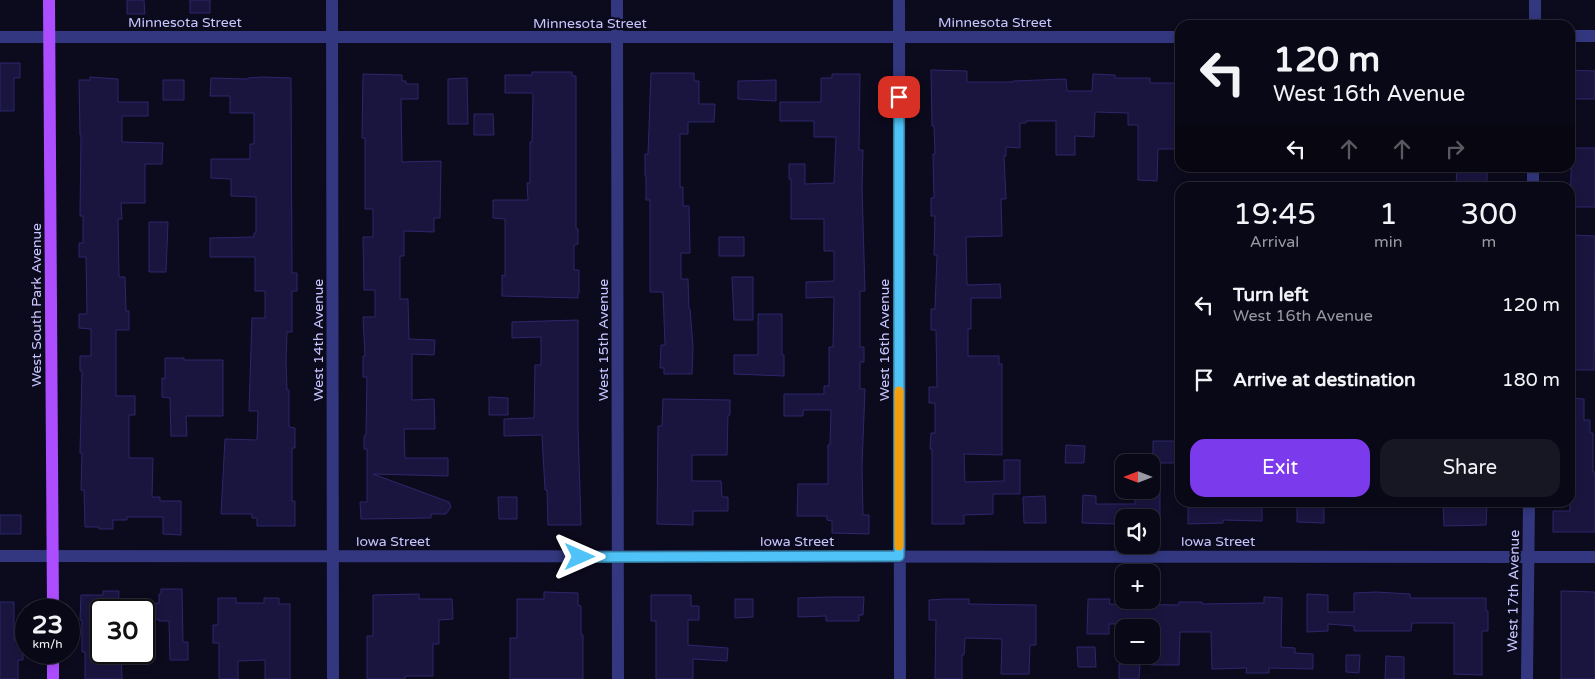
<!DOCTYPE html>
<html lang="en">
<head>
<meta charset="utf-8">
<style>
  :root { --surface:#090816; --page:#171623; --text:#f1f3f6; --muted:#999aa1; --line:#292935; --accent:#7c3aed }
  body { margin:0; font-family:"Varela Round",sans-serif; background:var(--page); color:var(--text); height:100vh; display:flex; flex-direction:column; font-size:19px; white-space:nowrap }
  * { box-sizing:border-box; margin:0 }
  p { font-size:16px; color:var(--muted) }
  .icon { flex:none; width:28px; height:28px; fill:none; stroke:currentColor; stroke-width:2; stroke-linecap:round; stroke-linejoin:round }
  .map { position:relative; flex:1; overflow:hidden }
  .sheet { position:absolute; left:1175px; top:182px; width:400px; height:325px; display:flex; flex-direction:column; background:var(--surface); border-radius:15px; box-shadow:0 2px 8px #0003,0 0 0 1px var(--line) }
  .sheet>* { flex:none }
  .banner { position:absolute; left:1175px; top:20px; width:400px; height:152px; border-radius:15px; box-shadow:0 2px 8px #0003,0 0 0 1px var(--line); background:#090816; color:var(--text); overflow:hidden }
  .needle { width:32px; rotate:270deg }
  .fabs { position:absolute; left:1115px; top:454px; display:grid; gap:10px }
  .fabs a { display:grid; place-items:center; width:45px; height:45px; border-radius:10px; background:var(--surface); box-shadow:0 2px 8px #0003,0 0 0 1px var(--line); font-size:25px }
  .speed { position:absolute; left:15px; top:599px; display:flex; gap:10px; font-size:25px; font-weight:700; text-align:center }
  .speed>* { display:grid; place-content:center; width:65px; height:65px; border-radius:50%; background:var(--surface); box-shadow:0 2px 8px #0003,0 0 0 1px var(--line); line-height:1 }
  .speed small { font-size:12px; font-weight:400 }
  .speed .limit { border:2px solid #111; border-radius:8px; background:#fff; color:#111 }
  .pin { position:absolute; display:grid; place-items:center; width:42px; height:42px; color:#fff; margin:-21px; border-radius:10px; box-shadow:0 2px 8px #0006 }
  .me { position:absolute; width:55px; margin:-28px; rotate:90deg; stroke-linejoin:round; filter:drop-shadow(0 0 4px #0008) }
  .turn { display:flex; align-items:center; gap:18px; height:105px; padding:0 15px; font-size:22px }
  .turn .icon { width:65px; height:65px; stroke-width:2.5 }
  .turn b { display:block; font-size:35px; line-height:42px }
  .lanes { display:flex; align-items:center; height:48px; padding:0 15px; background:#0003; justify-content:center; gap:25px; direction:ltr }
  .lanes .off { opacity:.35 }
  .eta { display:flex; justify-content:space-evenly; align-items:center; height:85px; text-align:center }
  .eta b { font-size:30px; font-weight:600; line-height:35px }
  .cta { display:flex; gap:10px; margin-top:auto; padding:10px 15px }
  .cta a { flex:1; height:58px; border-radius:15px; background:var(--accent); color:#fff; font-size:20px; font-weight:600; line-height:58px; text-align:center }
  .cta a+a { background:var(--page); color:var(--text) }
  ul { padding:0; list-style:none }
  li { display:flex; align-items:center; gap:15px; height:75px; padding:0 15px }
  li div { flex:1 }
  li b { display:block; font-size:19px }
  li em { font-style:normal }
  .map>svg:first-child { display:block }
  .building { fill:#1a153f; stroke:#2d266c }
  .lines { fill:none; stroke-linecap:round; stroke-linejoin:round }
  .minor { stroke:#32377f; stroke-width:12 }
  .major { stroke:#ac4dff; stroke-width:12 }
  .route-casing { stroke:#337fa1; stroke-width:12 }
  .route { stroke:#4fc3f7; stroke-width:9 }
  .slow { stroke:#f59e0b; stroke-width:9 }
  .labels { text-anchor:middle; stroke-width:4.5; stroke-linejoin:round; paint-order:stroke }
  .street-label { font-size:14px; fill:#c7c6ff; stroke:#0c0a1d }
</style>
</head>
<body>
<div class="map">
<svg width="1595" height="679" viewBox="0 0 1595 679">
  <rect width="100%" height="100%" fill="#0c0a1d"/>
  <!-- building -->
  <path class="building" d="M 127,0 L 144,0 L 145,14 L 127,14 Z
    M 190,0 L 210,0 L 210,13 L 190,13 Z
    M 0,63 L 20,63 L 20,78 L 14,78 L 14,111 L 0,111 Z
    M 931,70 L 967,71 L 967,82 L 1013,82 L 1013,81 L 1066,79 L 1067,91 L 1092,91 L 1093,74 L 1115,75 L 1115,78 L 1150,78 L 1150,83 L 1180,83 L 1178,149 L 1158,149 L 1157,181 L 1138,180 L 1138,125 L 1128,125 L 1128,113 L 1095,112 L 1094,137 L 1075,136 L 1075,155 L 1056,155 L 1056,121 L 1026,121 L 1026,123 L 1020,123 L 1020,148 L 1006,147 L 1006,156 L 1004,156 L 1006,199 L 1001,199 L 1002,236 L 966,237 L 967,285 L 1000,284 L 1001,298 L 971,298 L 971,329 L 968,329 L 968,356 L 999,356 L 999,364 L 1002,364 L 1002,455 L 964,454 L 965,482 L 1004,481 L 1004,460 L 1020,460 L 1020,494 L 993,494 L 993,514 L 964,515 L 964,524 L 932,524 L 932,449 L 930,449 L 931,433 L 935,433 L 935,403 L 929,403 L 929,387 L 937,387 L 936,331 L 936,330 L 931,330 L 931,309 L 935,309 L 937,255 L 934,255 L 935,216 L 931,216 L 931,198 L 934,198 L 933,154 L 935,154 L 934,126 L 932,126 Z
    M 1570,70 L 1595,71 L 1595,99 L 1570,99 Z
    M 532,72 L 572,72 L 572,76 L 576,76 L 576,229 L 578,229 L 578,244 L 574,245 L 574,270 L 579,270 L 579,293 L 578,293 L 578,298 L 502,296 L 502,275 L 505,276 L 505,219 L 493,218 L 493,200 L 528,200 L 527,183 L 530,183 L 530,142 L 532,142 L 533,95 L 532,93 L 505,93 L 505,75 L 532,75 Z
    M 651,73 L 694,73 L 694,81 L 699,81 L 699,104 L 715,104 L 714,122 L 688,122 L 688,134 L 680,134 L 680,187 L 683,187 L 683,206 L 689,206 L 690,253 L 681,253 L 681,279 L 688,279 L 689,309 L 690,309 L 693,346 L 692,374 L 664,374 L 664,368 L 660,368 L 661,345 L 665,345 L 663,292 L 650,292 L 650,200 L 646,200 L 646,176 L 645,176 L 645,154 L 648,154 Z
    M 363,74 L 402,75 L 402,81 L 406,81 L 406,84 L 418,84 L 418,99 L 401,99 L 402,162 L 441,161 L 440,218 L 434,218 L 434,232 L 404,231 L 404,256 L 400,256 L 400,299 L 408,299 L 409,339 L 435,340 L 434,355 L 412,354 L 412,400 L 434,399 L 435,429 L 404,429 L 405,458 L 448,458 L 448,476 L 373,474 L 449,502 L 451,507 L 446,514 L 431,514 L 431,518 L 361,519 L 360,502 L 367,502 L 367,449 L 364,449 L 364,436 L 366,435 L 367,377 L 363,377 L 363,356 L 365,356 L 363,317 L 375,317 L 375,290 L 364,290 L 363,237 L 373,237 L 373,209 L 365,209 L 365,138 L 362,138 Z
    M 832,74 L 860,74 L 859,150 L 863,150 L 862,187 L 865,291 L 860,291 L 860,347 L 864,347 L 864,362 L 860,362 L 860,389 L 865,389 L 862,466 L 863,515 L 869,515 L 869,534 L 832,533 L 832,521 L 827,520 L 827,516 L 797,516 L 798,484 L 828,484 L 828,445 L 830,445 L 831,410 L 803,410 L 803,416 L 784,416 L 784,394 L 824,394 L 824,386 L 829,386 L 829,347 L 833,347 L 834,297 L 806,298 L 806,282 L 834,281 L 834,251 L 824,251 L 824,219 L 791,219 L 791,179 L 789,179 L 789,164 L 805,164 L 805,184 L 834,183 L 836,137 L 814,137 L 814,121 L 780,121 L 780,102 L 821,102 L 821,78 L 832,78 Z
    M 90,77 L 118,79 L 118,102 L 148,102 L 148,116 L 122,116 L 122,142 L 163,143 L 162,164 L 145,164 L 145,203 L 121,203 L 122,219 L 118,219 L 119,277 L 125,277 L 126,311 L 129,311 L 129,330 L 116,330 L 116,396 L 135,396 L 135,415 L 129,415 L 129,458 L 153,458 L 152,497 L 160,497 L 160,501 L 181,501 L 181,535 L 163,534 L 163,517 L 127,517 L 127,520 L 113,520 L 113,529 L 99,529 L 99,527 L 85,527 L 84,490 L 81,490 L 82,453 L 80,453 L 82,371 L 80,371 L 80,356 L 91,356 L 91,329 L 79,328 L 79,314 L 87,314 L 86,257 L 79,257 L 79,243 L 83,243 L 83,216 L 80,216 L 81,135 L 80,135 L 79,80 L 90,80 Z
    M 263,77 L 291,78 L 292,273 L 297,273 L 297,291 L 292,291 L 292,332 L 287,332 L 286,361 L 287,390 L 289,390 L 289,427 L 295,428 L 295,448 L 292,448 L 292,501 L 295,501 L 295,526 L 257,526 L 257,518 L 252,518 L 252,514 L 221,514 L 225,439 L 257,440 L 258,411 L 249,411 L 252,318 L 265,318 L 265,291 L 255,291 L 255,257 L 210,257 L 210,238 L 254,237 L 254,233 L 256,233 L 256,197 L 231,196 L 231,179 L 211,178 L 211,159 L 250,159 L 250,144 L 254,144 L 254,113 L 230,113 L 230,96 L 210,96 L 211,78 L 248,79 L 248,78 Z
    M 467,78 L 468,124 L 448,124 L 448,79 Z
    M 163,80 L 184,80 L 184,100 L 163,100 Z
    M 776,80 L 776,101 L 738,99 L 738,81 Z
    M 474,114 L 493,114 L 494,135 L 474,135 Z
    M 1572,148 L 1595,148 L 1595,207 L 1570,207 Z
    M 1457,168 L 1487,168 L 1487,186 L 1456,185 Z
    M 149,222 L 168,222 L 166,272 L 149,272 Z
    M 1574,235 L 1595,236 L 1594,370 L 1570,370 L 1570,304 L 1571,303 L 1571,272 L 1573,272 Z
    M 719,237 L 744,237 L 744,256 L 719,256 Z
    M 732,277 L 753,277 L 753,320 L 734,320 Z
    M 758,314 L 782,314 L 782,355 L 784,355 L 784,376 L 734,374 L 734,355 L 758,355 Z
    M 578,320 L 578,428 L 581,525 L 548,525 L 547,490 L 545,490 L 542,435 L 504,436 L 504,419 L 534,418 L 535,365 L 541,365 L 541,337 L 512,338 L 512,322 Z
    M 165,358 L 184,358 L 184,360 L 223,360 L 223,416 L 186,416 L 187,436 L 171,436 L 170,398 L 162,397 L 162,378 L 165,379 Z
    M 489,397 L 508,398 L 508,415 L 489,415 Z
    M 1570,398 L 1584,399 L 1584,420 L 1590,420 L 1590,433 L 1593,433 L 1593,472 L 1595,472 L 1595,532 L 1553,532 L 1553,511 L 1570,511 Z
    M 663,399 L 730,400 L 730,415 L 728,415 L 727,455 L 692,455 L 692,481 L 721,481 L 722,497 L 728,497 L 728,511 L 693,511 L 693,525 L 657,524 L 658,426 L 662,426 Z
    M 1153,441 L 1180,441 L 1180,463 L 1153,463 Z
    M 1066,445 L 1085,446 L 1084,463 L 1065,463 Z
    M 1135,490 L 1160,490 L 1160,518 L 1115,518 L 1115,524 L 1082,523 L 1083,495 L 1096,496 L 1096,504 L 1135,504 Z
    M 1045,496 L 1046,523 L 1024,523 L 1023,497 Z
    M 498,497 L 517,497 L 517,519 L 499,519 Z
    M 1188,502 L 1262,502 L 1262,521 L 1223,520 L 1223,523 L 1188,524 Z
    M 1297,502 L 1318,502 L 1318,507 L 1324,507 L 1324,523 L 1297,522 Z
    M 1443,502 L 1487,504 L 1486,525 L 1444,526 Z
    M 0,515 L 21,515 L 21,534 L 0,534 Z
    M 161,589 L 182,589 L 183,642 L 188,642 L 188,660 L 170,660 L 169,621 L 159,621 L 159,619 L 144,620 L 144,604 L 159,603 L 159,594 L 161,594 Z
    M 103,591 L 119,591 L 118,610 L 101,610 L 101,652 L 121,652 L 122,679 L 85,679 L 85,652 L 82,652 L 82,620 L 80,620 L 81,595 L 103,595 Z
    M 1561,591 L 1595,592 L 1595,679 L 1561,679 Z
    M 544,592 L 578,593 L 578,605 L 581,606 L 581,635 L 583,635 L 583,679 L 510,679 L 510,638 L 517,638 L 517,599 L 544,599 Z
    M 1376,592 L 1410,594 L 1410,598 L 1486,598 L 1486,611 L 1488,611 L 1488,631 L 1482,631 L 1482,675 L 1454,674 L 1454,623 L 1412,623 L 1411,631 L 1354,631 L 1354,626 L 1328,624 L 1328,631 L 1307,632 L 1307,594 L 1328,595 L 1328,612 L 1354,612 L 1354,593 Z
    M 419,594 L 419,599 L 452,599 L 453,619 L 439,620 L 439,644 L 433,644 L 433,676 L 405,676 L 405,679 L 367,679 L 367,636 L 373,636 L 373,595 Z
    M 651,595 L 691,595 L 691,606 L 699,606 L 699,620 L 688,620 L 688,645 L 728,648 L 727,661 L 693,659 L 693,679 L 656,679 L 656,621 L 651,621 Z
    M 830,597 L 864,597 L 863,615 L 859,615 L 859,621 L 826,621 L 826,616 L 798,617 L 798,598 Z
    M 1264,597 L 1282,598 L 1281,647 L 1295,648 L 1295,653 L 1313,654 L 1313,669 L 1269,668 L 1269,673 L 1246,673 L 1247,668 L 1212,669 L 1211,632 L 1180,632 L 1179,665 L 1151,665 L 1151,628 L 1142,628 L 1142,624 L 1109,624 L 1109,634 L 1087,634 L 1088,599 L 1110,599 L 1109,604 L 1179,605 L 1179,602 L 1202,602 L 1202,604 L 1264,603 Z
    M 218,598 L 236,598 L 236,603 L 264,603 L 264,598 L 279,598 L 279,604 L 290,604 L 290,679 L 265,679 L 265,660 L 238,661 L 238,679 L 219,679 L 219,643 L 213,643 L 213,625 L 218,625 Z
    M 735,599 L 753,599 L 753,617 L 735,618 Z
    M 946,599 L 969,599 L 969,604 L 1036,605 L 1036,645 L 1030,645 L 1029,674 L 1001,674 L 1002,639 L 965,638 L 964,655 L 962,655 L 962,679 L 935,679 L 936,620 L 929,620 L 929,600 Z
    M 0,602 L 14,602 L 14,640 L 23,640 L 23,660 L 18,660 L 18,679 L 0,679 Z
    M 1077,647 L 1095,647 L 1096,667 L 1078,667 Z
    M 1346,655 L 1360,655 L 1359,673 L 1346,672 Z
    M 1386,656 L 1404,657 L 1404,679 L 1385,679 Z
    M 1119,664 L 1140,664 L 1139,679 L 1119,679 Z"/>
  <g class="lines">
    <!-- minor -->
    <path class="minor" d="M 332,0 L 333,679
      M 617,0 L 618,679
      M 899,0 L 900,679
      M 1535,25 L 1535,0
      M 1570,36 L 1595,36
      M 0,37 L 1180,37
      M 1533,188 L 1533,168
      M 0,556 L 1595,557
      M 1527,679 L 1529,502"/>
    <!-- major -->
    <path class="major" d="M 49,0 L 53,610
      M 53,679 L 53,652"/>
  </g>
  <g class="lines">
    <defs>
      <path id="route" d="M 580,557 L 899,556 L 899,97"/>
    </defs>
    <!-- route casing -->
    <use href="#route" class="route-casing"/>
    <!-- route -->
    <use href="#route" class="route"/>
    <!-- slow -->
    <path class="slow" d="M 899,391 L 899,546"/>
  </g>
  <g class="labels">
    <!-- street labels -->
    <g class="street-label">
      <text x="185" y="27">Minnesota Street</text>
      <text x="995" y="27">Minnesota Street</text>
      <text x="590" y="28">Minnesota Street</text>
      <text transform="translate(36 305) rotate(-90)" y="5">West South Park Avenue</text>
      <text transform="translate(318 340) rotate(-90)" y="5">West 14th Avenue</text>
      <text transform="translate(603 340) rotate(-90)" y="5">West 15th Avenue</text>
      <text transform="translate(884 340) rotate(-90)" y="5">West 16th Avenue</text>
      <text x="393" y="546">Iowa Street</text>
      <text x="797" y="546">Iowa Street</text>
      <text x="1218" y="546">Iowa Street</text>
      <text transform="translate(1513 591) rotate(-89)" y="5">West 17th Avenue</text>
    </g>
  </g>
</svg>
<div class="fabs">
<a><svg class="needle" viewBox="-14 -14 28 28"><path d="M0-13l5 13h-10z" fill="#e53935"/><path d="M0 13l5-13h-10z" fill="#999aa1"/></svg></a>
<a><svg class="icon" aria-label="sound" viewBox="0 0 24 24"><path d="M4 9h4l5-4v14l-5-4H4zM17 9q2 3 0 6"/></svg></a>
<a>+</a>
<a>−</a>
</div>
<div class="speed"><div>23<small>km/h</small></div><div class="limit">30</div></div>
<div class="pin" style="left:899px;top:97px;background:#d93025"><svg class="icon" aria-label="arrive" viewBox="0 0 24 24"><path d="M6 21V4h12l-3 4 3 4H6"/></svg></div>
<svg class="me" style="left:580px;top:557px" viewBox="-20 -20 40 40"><path d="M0-17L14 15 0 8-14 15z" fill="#4fc3f7" stroke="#fff" stroke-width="4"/></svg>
<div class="banner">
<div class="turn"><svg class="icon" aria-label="left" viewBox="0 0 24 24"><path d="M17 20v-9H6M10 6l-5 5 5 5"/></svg><div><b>120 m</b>West 16th Avenue</div></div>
<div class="lanes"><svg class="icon" aria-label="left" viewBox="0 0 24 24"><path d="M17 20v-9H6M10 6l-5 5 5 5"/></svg><svg class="icon off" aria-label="ahead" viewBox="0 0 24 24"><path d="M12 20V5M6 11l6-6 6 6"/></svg><svg class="icon off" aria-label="ahead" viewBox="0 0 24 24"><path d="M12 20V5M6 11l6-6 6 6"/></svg><svg class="icon off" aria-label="right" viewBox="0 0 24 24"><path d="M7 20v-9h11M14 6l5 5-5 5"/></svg></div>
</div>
<section class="sheet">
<div class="eta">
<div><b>19:45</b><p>Arrival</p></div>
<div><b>1</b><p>min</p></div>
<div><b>300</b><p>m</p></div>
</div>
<ul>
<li><svg class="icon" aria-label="left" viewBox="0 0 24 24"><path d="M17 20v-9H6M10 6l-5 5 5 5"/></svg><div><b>Turn left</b><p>West 16th Avenue</p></div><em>120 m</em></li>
<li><svg class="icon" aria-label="arrive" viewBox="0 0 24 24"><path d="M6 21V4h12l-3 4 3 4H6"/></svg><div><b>Arrive at destination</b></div><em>180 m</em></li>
</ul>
<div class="cta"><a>Exit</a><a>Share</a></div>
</section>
</div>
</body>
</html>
